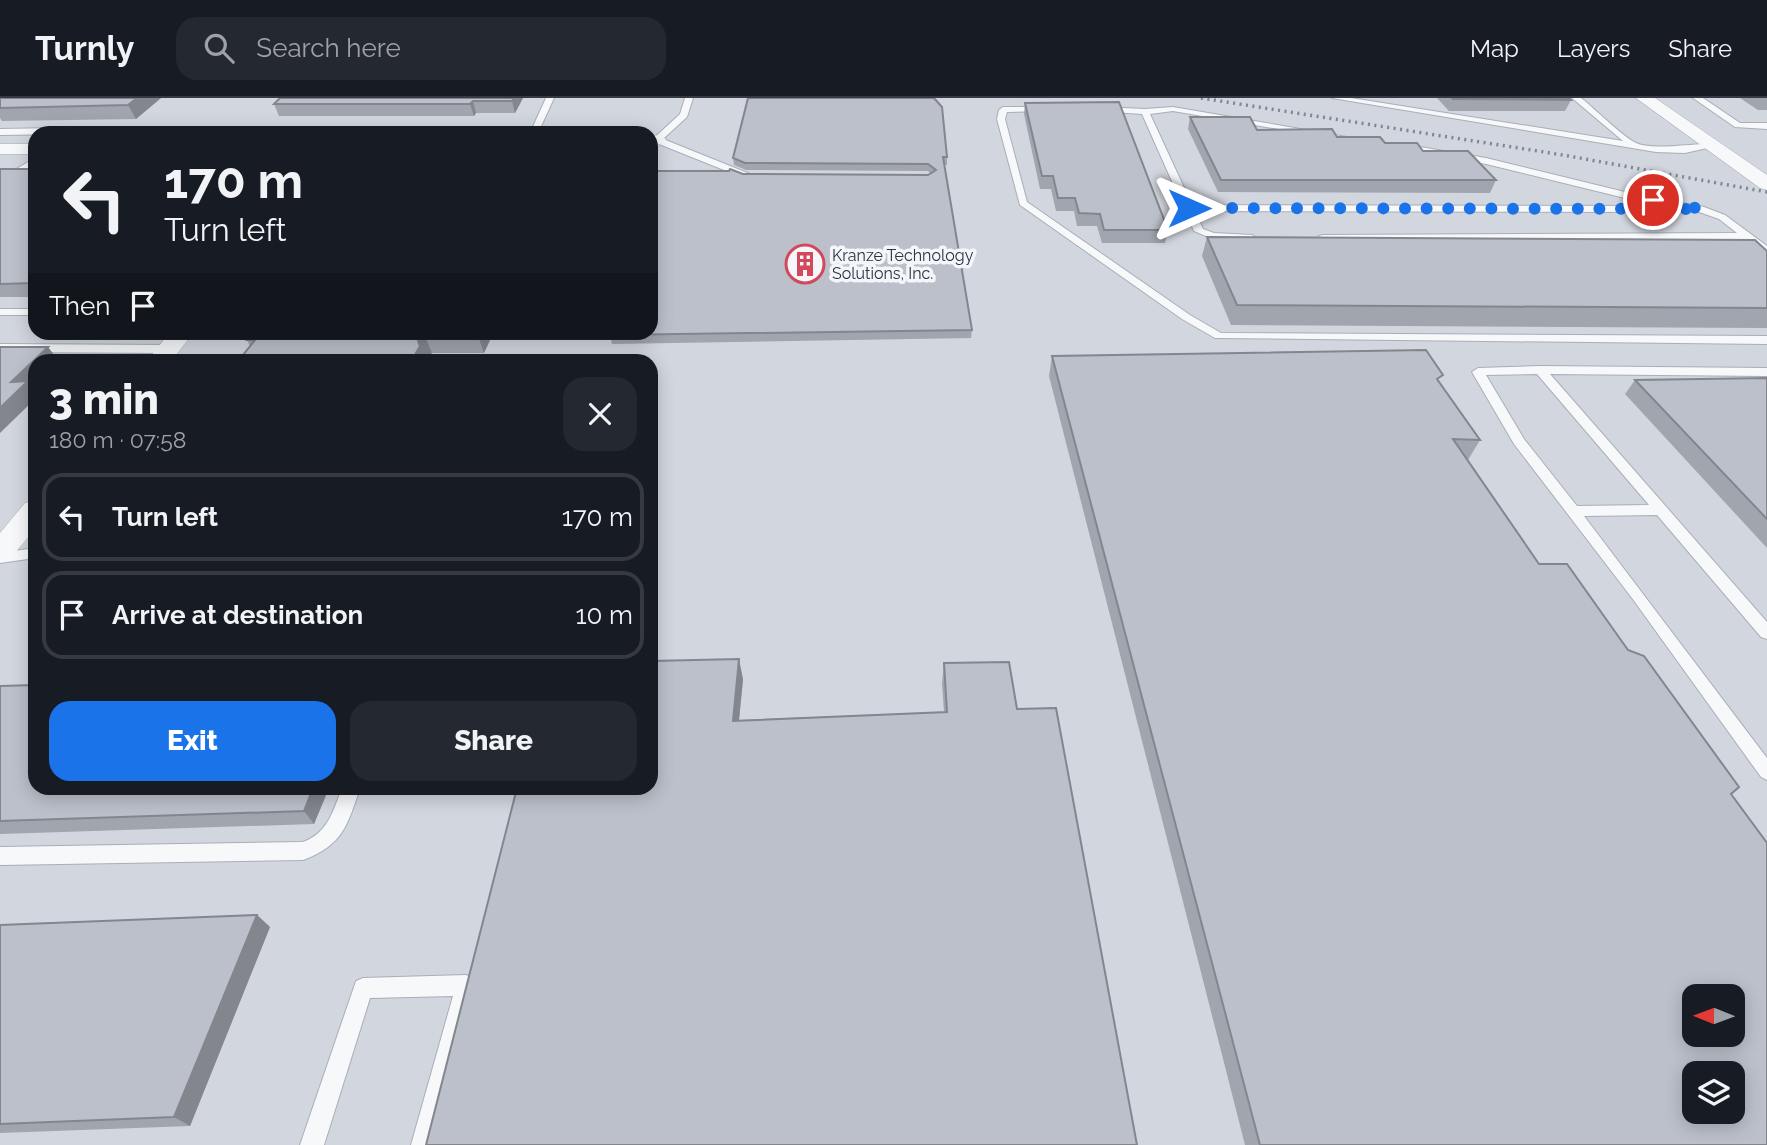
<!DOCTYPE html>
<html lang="en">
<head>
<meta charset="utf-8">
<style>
  :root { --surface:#171b24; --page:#242831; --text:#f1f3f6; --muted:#9ea1a6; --line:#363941; --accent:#1a73e8 }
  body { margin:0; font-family:Raleway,sans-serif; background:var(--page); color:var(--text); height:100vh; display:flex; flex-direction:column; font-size:26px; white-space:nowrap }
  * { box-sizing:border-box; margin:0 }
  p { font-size:23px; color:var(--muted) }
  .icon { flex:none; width:38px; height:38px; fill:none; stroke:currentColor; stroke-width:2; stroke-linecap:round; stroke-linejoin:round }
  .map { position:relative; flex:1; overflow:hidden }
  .side { position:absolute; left:28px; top:256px; width:630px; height:441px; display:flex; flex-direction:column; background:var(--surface); border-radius:21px; box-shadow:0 4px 18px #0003 }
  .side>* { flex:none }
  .guide { position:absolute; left:28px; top:28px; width:630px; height:214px; border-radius:21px; box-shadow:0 4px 18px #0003; background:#171b24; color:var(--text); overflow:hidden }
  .needle { width:46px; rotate:271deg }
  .controls { position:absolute; left:1682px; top:886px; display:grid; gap:14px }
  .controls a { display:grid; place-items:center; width:63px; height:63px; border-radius:14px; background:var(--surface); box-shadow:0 4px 18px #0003; font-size:35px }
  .pin { position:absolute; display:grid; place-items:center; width:60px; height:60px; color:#fff; margin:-30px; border:4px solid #fff; border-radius:50%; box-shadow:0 2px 7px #0007 }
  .me { position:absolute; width:77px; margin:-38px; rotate:90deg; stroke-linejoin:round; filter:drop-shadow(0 0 5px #0008) }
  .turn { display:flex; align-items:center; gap:24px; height:147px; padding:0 21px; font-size:32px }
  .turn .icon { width:91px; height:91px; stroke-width:2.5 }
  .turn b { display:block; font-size:49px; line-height:60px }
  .then { display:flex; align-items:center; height:66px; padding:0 21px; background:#0003; gap:14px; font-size:26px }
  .round { display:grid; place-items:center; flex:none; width:74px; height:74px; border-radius:21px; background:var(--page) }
  .headline { display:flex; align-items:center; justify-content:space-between; height:119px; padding:0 21px }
  h1 { font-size:42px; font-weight:800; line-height:52px }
  .button { display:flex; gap:14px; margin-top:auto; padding:14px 21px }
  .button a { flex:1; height:80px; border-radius:21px; background:var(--accent); color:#fff; font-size:28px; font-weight:800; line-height:80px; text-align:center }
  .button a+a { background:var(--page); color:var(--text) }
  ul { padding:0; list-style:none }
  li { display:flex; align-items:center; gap:21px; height:88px; margin:0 14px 10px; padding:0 7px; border:4px solid var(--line); border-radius:21px }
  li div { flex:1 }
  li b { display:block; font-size:26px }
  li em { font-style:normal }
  header { display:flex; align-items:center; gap:42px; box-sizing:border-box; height:98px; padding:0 35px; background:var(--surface); border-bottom:2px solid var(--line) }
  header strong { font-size:33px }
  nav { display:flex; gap:38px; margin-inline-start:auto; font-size:24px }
  .search { width:490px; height:63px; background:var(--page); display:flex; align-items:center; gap:18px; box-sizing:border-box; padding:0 24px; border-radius:21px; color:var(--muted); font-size:26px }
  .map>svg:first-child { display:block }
  .built { fill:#d2d6de; fill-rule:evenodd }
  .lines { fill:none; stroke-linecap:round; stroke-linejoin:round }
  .service-casing { stroke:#a9aeb7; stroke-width:2 }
  .minor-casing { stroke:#a9aeb7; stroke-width:1 }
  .service { fill:#f7f8fa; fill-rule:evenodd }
  .minor { fill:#f7f8fa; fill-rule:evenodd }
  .rail { stroke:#7d8696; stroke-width:3.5; stroke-dasharray:2 4.5; stroke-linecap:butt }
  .wall { fill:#a1a5ae }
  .shaded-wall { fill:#83868d }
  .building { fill:#bbc0ca; stroke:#83868d; stroke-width:2; fill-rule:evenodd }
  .route { stroke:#1a73e8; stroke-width:12; stroke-dasharray:0 21.6 }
  .labels { text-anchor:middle; stroke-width:7; stroke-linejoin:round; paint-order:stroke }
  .far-poi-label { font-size:16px; fill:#2b3445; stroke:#f4f6f9; text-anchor:start }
</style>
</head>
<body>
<header>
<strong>Turnly</strong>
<div class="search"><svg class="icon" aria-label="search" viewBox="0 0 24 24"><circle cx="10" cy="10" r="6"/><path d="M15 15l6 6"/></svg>Search here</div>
<nav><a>Map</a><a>Layers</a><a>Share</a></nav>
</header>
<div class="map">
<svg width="1767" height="1047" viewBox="0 0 1767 1047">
  <rect width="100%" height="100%" fill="#e4e7ec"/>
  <!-- built -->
  <path class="built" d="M 0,0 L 1767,0 L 1767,1047 L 0,1047 ZM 35,35 L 651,35 L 651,234 L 35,234 ZM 35,262 L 651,262 L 651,690 L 35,690 ZM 1694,898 L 1732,898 L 1732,936 L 1694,936 ZM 1694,975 L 1732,975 L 1732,1013 L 1694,1013 Z"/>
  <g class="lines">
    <defs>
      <path id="service" d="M 546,0 L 554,0 L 538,35 L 530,35 Z
        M 685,0 L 693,0 L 687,19 L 663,41 L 750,76 L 750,80 L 744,80 L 654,44 L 654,40 L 680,16 Z
        M 1332,0 L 1351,0 L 1623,43 L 1572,0 L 1581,0 C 1594,10 1623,39 1636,45 C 1656,54 1707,42 1716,48 L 1685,55 L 1656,54 Z
        M 1693,0 L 1703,0 L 1740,25 L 1767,25 L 1767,31 L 1735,29 Z
        M 1044,9 L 1048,11 L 1047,13 L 1007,14 L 1005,21 L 1027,104 L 1190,217 L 1221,235 L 1767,238 L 1767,246 L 1215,240 L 1182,221 L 1020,107 L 997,21 L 999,12 L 1003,9 Z
        M 1101,9 L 1145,11 L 1173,9 L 1364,42 L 1360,45 L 1173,13 L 1150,16 L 1192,107 L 1659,108 L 1664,111 L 1659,114 L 1195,113 L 1203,131 L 1214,135 L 1252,137 L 1257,140 L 1252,143 L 1213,141 L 1194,133 L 1142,16 L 1098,13 L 1097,11 Z
        M 111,29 L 135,35 L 0,37 L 0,31 Z
        M 1402,46 L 1486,60 L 1629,95 L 1704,109 L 1725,117 L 1767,148 L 1767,156 L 1745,141 L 1319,142 L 1319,138 L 1323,137 L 1737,135 L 1719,121 L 1699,114 L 1629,101 L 1486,66 L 1399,51 L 1398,49 Z
        M 35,60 L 35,67 L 21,75 L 13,73 Z
        M 0,211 L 35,211 L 35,217 L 0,217 Z
        M 0,246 L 169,247 L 175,251 L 169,255 L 0,254 Z
        M 432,258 L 444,258 L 450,262 L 426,262 Z
        M 1540,268 L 1767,270 L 1767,278 L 1550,276 L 1767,524 L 1767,541 L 1761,539 L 1657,417 L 1584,418 L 1767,660 L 1767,682 L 1761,679 L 1632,500 L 1514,346 L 1472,274 L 1478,270 ZM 1537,276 L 1649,407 L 1577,408 L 1524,341 L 1486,277 Z
        M 35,450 L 35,460 L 0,465 L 0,455 Z
        M 342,690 L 360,690 C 347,728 343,747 303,762 L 0,767 L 0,749 L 303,744 C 328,735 333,713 342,690 Z
        M 466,877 L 473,880 L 477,887 L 435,1047 L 411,1047 L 453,898 L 370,900 L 324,1047 L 300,1047 L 356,883 L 363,880 Z"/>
      <path id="minor" d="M 1636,0 L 1655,0 L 1767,77 L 1767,92 L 1760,90 Z
        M 651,37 L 663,38 L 666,42 L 663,46 L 651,47 Z
        M 0,46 L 35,46 L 35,56 L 0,56 Z
        M 170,234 L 194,234 L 172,262 L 148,262 Z
        M 35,403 L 35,431 L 10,461 L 0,464 L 0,435 L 25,405 Z"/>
    </defs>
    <!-- service casing -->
    <use href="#service" class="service-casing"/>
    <!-- minor casing -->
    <use href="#minor" class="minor-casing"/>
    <!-- service -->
    <use href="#service" class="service"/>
    <!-- minor -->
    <use href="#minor" class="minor"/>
    <!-- rail -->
    <path class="rail" d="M 1201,0 L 1563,57 L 1767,94"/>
  </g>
  <!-- wall -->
  <path class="wall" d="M 0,0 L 161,0 L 136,21 L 2,23 L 0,20 Z
    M 280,0 L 523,0 L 515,15 L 476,15 L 474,18 L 279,18 L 274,6 Z
    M 1437,0 L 1569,0 L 1571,2 L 1565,13 L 1449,13 Z
    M 1740,0 L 1767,0 L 1767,12 L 1758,12 Z
    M 1025,5 L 1168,132 L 1165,145 L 1102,145 L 1097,128 L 1077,128 L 1074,113 L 1056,113 L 1051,91 L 1040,91 L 1024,16 Z
    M 1190,19 L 1257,32 L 1385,45 L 1423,53 L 1496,82 L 1490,95 L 1218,94 L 1188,31 Z
    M 947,59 L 947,67 L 944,67 L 972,232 L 971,240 L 612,246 L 610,237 L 743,76 L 928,77 L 930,75 L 928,73 L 746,72 L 734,67 L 733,60 Z
    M 35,71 L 35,199 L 0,199 L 0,72 Z
    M 1207,139 L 1767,153 L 1767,230 L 1231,227 L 1202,158 Z
    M 253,234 L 530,234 L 527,241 L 490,242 L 484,255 L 432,255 L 425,260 L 250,248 L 247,242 Z
    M 1052,258 L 1440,285 L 1480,342 L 1468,362 L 1539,466 L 1731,696 L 1767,1047 L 1245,1047 L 1049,278 Z
    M 1767,280 L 1767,450 L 1625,296 L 1635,282 Z
    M 1009,564 L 426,1047 L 743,581 L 739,622 L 944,614 L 942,585 L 944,565 Z
    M 0,588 L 35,690 L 329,690 L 314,726 L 0,736 Z
    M 257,817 L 270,829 L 190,1028 L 0,1035 L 0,827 Z"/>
  <!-- shaded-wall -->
  <path class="shaded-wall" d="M 137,0 L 161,0 L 136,21 L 128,7 Z
    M 514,0 L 523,0 L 515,15 L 512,3 Z
    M 473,3 L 476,15 L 474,18 L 470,6 Z
    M 479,234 L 487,234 L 490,242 L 484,255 L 478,238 Z
    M 425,238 L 432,255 L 425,260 L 426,262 L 412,262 L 418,243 Z
    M 48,249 L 58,262 L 35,262 L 35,286 L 32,289 L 35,292 L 35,301 L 0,335 L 0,310 L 11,284 Z
    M 739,561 L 743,581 L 737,642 L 733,623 Z
    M 313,690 L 329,690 L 314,726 L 304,713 Z
    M 257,817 L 270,829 L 190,1028 L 174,1019 Z"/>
  <!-- building -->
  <path class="building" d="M 0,0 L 137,0 L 128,7 L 0,10 Z
    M 280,0 L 514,0 L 512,3 L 473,3 L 470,6 L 274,6 Z
    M 748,0 L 934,0 L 942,9 L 947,59 L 943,59 L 972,232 L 610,237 L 611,234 L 651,234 L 651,73 L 729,73 L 730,71 L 743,76 L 928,77 L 936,72 L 928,66 L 745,65 L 733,60 Z
    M 1452,0 L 1569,0 L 1571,2 L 1453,1 Z
    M 1119,4 L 1168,132 L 1104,132 L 1100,116 L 1079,115 L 1075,100 L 1058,100 L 1053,78 L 1042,78 L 1025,5 Z
    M 1190,19 L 1250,19 L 1257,32 L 1332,31 L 1337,39 L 1380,39 L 1385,45 L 1417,45 L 1423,53 L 1468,53 L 1496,82 L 1221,82 Z
    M 0,71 L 35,71 L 35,185 L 0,186 Z
    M 1207,139 L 1755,142 L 1767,153 L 1767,210 L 1237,207 Z
    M 253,234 L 479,234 L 478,238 L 425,238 L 418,243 L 420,248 L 412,262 L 239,262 L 255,242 L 247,242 Z
    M 0,249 L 48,249 L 11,284 L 28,283 L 0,310 Z
    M 1426,252 L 1443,277 L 1437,281 L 1480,342 L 1453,341 L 1539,466 L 1567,466 L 1628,552 L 1644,558 L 1739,689 L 1731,696 L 1767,745 L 1767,1047 L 1260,1047 L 1052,258 ZM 1694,898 L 1732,898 L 1732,936 L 1694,936 ZM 1694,975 L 1732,975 L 1732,1013 L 1694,1013 Z
    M 1767,280 L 1767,421 L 1635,282 Z
    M 739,561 L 733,623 L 947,614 L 944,565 L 1009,564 L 1017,611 L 1056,610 L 1137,1047 L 426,1047 L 517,690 L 651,690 L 651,563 Z
    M 35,587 L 35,690 L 313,690 L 304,713 L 0,723 L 0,588 Z
    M 257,817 L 174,1019 L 0,1026 L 0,827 Z"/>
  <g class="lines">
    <!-- route -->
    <path class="route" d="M 1189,110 L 1701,111 L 1653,102"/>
  </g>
  <!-- icons -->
  <defs>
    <symbol id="building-ring" viewBox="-11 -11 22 22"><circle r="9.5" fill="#f4f6f9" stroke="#d1495b" stroke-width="1.5"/><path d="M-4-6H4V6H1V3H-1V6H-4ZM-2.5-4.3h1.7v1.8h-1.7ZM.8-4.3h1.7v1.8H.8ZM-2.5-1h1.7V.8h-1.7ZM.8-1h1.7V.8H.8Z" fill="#d1495b"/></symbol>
  </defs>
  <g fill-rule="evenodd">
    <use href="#building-ring" x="783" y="144" width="44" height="44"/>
  </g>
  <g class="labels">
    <!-- far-poi labels -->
    <g class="far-poi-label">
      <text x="832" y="163">Kranze Technology<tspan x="832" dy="18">Solutions, Inc.</tspan></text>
    </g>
  </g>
</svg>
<div class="controls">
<a><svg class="needle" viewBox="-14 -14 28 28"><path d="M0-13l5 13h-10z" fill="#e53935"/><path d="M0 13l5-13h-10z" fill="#9ea1a6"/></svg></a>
<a><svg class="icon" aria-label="layers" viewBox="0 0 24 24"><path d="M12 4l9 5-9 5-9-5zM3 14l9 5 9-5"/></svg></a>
</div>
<div class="pin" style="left:1653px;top:102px;background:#d93025"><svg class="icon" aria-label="arrive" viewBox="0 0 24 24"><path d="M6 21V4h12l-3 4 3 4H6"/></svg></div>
<svg class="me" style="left:1189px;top:110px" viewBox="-20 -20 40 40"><path d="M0-17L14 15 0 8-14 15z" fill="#1a73e8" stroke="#fff" stroke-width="4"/></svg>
<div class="guide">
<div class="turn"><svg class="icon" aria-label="left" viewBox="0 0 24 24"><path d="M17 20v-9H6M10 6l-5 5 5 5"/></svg><div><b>170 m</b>Turn left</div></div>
<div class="then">Then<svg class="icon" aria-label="arrive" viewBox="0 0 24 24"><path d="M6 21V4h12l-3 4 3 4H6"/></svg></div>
</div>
<section class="side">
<div class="headline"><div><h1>3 min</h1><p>180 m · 07:58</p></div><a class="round"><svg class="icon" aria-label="close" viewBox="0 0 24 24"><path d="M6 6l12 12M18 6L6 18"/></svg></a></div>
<ul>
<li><svg class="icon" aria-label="left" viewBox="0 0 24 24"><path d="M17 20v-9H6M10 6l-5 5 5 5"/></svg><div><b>Turn left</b></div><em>170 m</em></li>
<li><svg class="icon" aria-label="arrive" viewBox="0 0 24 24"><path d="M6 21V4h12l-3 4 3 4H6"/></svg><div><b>Arrive at destination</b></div><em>10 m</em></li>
</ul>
<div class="button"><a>Exit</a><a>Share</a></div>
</section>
</div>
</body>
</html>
